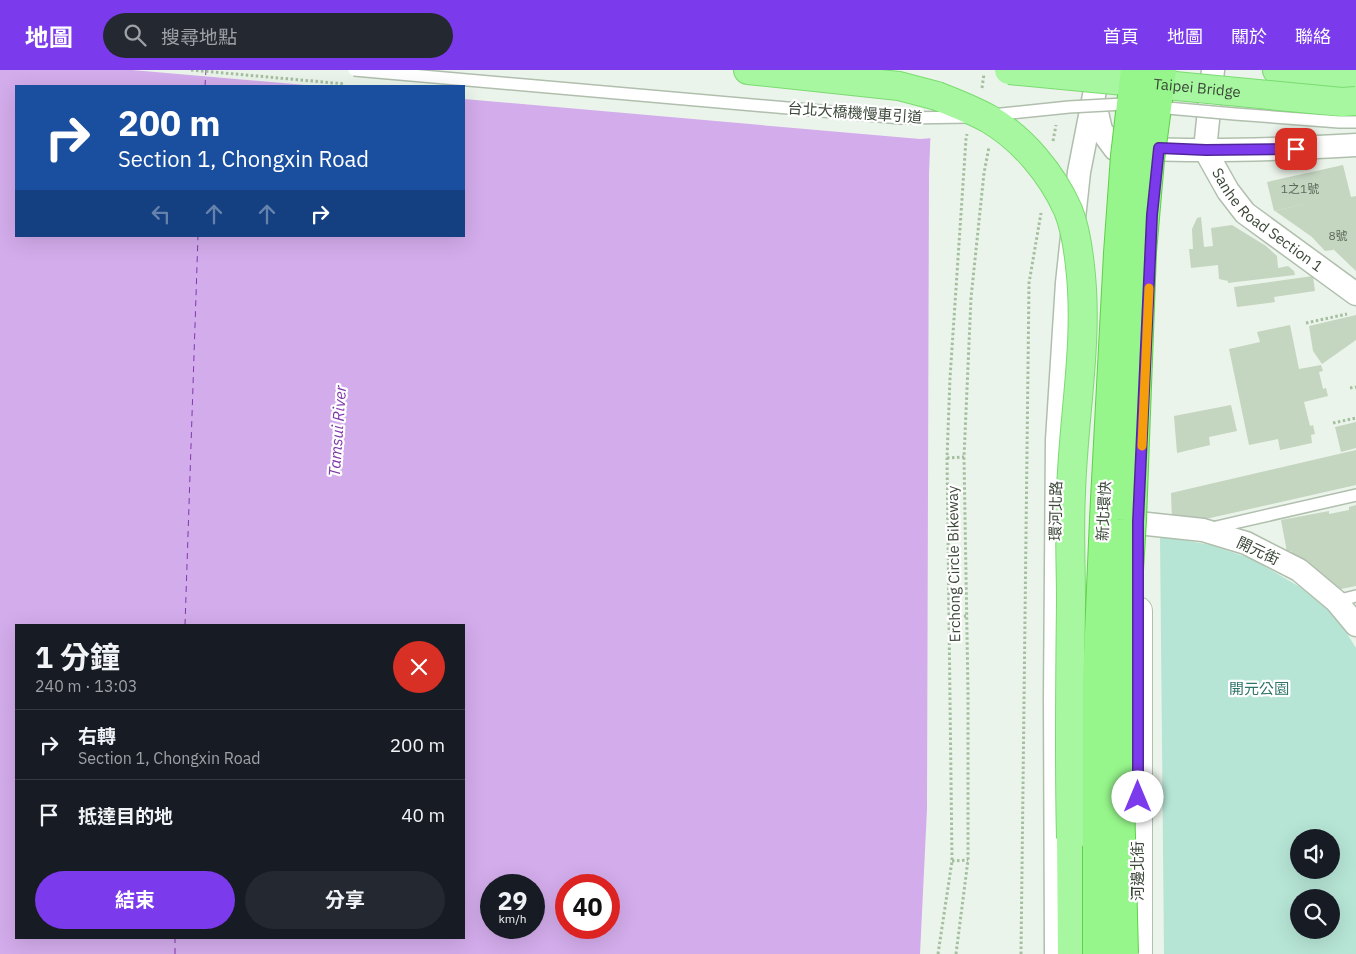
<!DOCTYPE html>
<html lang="zh-TW">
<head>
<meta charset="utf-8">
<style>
  :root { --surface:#171b24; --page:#242831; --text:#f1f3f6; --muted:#9ea1a6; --line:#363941; --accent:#7c3aed }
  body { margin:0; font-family:"IBM Plex Sans","Noto Sans TC",sans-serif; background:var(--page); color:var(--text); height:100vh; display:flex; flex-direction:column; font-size:19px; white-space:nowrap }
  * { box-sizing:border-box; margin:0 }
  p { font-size:16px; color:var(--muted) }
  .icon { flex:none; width:28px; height:28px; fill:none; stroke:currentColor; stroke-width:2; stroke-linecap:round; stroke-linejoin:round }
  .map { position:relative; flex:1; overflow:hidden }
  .side { position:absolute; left:15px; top:554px; width:450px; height:315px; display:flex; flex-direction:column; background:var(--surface); border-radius:0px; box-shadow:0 5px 20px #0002 }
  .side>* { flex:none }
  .top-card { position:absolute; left:15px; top:15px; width:450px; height:152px; border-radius:0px; box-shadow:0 5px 20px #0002; background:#1a4fa0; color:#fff; overflow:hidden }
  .fabs { position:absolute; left:1290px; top:759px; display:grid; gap:10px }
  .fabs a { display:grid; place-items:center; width:50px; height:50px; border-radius:50%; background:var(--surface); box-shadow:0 5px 20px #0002; font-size:25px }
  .speed { position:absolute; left:480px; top:804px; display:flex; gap:10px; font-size:25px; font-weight:700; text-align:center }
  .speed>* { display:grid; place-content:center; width:65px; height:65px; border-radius:50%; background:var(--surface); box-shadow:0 5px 20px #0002; line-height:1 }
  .speed small { font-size:12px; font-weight:400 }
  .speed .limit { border:8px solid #d22; background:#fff; color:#111 }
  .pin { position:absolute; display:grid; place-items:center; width:42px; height:42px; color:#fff; margin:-21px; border-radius:10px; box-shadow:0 2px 8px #0006 }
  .me { position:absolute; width:55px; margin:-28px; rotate:0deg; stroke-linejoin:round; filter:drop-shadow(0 0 4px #0008) }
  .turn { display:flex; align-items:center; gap:18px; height:105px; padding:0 20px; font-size:22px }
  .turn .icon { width:65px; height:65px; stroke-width:2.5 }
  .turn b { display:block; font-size:35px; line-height:42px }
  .lanes { display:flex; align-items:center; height:48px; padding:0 20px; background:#0003; justify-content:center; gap:25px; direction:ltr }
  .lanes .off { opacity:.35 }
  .round { display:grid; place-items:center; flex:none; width:52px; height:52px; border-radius:26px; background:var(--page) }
  .headline { display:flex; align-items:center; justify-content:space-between; height:85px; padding:0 20px }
  h1 { font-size:30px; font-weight:700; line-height:38px }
  .primary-button { display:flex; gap:10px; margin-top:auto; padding:10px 20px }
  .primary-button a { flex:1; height:58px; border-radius:30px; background:var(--accent); color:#fff; font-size:20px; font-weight:700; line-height:58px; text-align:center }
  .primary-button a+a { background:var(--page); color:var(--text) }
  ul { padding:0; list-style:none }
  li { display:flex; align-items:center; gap:15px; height:70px; padding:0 20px; border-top:1px solid var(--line) }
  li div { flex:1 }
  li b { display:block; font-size:19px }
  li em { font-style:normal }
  header { display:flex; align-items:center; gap:30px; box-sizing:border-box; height:70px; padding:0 25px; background:var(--accent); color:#fff }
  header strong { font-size:24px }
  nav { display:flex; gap:28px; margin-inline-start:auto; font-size:18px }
  .search { width:350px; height:45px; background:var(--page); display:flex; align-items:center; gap:12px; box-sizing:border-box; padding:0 18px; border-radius:28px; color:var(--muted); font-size:19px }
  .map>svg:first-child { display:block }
  .green { fill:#b6e5d5; fill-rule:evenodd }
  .water { fill:#d3aceb; fill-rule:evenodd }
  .pier { fill:#ebf4ea }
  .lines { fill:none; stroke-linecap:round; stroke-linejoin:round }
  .ferry { stroke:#8139ac; stroke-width:1; stroke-dasharray:6 5; stroke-linecap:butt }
  .building { fill:#c4d5c0 }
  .service-casing { stroke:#b0bfad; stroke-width:14 }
  .minor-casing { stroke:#b0bfad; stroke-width:25 }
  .tertiary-casing { stroke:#b0bfad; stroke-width:30 }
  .primary-casing { stroke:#7bdb71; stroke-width:30 }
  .path { stroke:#a4bf9f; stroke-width:3; stroke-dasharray:2.5 2.5; stroke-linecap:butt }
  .service { stroke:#fff; stroke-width:11 }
  .minor { stroke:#fff; stroke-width:22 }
  .tertiary { stroke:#fff; stroke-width:28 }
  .primary { stroke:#a7f7a0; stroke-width:28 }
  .service-bridge-casing { stroke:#b0bfad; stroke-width:14; stroke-linecap:butt }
  .primary-bridge-casing { stroke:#7bdb71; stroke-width:30; stroke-linecap:butt }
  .trunk-bridge-casing { stroke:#5cd246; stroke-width:30; stroke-linecap:butt }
  .service-bridge { stroke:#fff; stroke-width:11 }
  .primary-bridge { stroke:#a7f7a0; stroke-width:28 }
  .trunk-bridge { stroke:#96f58b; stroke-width:28 }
  .route-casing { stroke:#51269a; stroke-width:12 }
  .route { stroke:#7c3aed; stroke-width:9 }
  .slow { stroke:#f59e0b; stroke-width:9 }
  .labels { text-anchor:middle; stroke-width:4.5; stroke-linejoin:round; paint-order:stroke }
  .number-label { font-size:12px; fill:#5d6a5b }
  .street-label { font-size:15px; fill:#3b4739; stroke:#fff }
  .park-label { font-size:15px; fill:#307569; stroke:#fff }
  .water-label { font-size:16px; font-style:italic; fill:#8139ac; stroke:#fff }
</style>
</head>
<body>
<header>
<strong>地圖</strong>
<div class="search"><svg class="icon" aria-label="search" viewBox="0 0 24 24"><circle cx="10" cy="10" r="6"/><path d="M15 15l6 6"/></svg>搜尋地點</div>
<nav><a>首頁</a><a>地圖</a><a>關於</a><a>聯絡</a></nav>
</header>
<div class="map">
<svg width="1356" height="884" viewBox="0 0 1356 884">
  <rect width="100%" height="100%" fill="#ebf4ea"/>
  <!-- green -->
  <path class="green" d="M 1160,466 L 1211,475 L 1252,489 L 1300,517 L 1336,546 L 1356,578 L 1356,884 L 1164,884 ZM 1299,768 L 1331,768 L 1331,800 L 1299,800 ZM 1299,828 L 1331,828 L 1331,860 L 1299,860 Z"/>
  <!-- water -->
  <path class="water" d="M 0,0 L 933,0 L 929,104 L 927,739 L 920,884 L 0,884 ZM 16,16 L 464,16 L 464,166 L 16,166 ZM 16,555 L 464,555 L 464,868 L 16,868 ZM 491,815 L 534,815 L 534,858 L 491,858 ZM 566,815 L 609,815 L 609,858 L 566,858 Z"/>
  <!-- pier -->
  <path class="pier" d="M 132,0 L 936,0 L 933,68 L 920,69 L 464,29 L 464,16 L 317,16 Z"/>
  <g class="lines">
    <!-- ferry -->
    <path class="ferry" d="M 205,16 L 206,0
      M 185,555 L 198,166
      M 175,884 L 175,868"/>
  </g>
  <!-- building -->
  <path class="building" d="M 1343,95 L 1351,127 L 1356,126 L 1356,201 L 1333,179 L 1333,180 L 1325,181 L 1312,167 L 1275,141 L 1317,131 L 1274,141 L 1267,112 Z
    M 1201,147 L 1204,177 L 1213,176 L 1211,158 L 1232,155 L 1266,176 L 1277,186 L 1278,198 L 1288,196 L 1294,201 L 1295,205 L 1228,213 L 1228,211 L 1219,209 L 1218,195 L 1191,198 L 1189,179 L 1193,179 L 1192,159 L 1197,148 Z
    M 1313,206 L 1315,221 L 1274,227 L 1275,232 L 1237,237 L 1234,217 Z
    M 1356,245 L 1356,270 L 1322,294 L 1313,281 L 1309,256 Z
    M 1290,255 L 1299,299 L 1321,295 L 1323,301 L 1319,302 L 1323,319 L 1326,318 L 1328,326 L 1304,332 L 1310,356 L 1313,355 L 1315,364 L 1311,365 L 1312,373 L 1280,380 L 1278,369 L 1249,375 L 1229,279 L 1260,272 L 1257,262 Z
    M 1231,335 L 1237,361 L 1209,367 L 1210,375 L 1177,383 L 1174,346 Z
    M 1356,352 L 1356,378 L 1341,382 L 1335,357 Z
    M 1356,380 L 1356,415 L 1197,451 L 1172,449 L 1171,423 Z
    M 1356,435 L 1356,516 L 1336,520 L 1293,488 L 1291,481 L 1287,482 L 1281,450 L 1329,441 L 1329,444 L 1349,440 L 1349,437 Z"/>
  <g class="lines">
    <defs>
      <path id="service" d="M 1212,458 L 1356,425
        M 1336,531 L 1356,526"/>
      <g id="minor">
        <path id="s1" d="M 1213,0 L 1205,80 L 1228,121 L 1245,143 L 1356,224"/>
        <path d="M 1095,34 L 1101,60 L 1115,79 C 1146,79 1176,80 1207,80 C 1257,80 1306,78 1356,75"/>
        <path d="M 1138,453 L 1203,460 L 1246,473 L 1299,500 L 1336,531 L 1356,555"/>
        <path d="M 1056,884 L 1055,629 L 1057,370 L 1067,213 L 1079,102 L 1099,0"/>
      </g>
      <path id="tertiary" d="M 1138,884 L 1138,541"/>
      <path id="primary" d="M 748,0 L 899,16 L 937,26
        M 1277,0 L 1319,4 L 1356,4
        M 1071,768 L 1072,884"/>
    </defs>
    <!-- service casing -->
    <use href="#service" class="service-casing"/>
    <!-- minor casing -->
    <use href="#minor" class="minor-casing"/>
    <!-- tertiary casing -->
    <use href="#tertiary" class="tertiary-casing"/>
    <!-- primary casing -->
    <use href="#primary" class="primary-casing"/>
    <!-- path -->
    <path class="path" d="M 191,0 L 345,14
      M 982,18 L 984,4
      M 1053,71 L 1056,55
      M 1306,253 L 1347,244
      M 1350,318 L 1356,317
      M 1333,353 L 1356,348
      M 947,388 L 964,387
      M 949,548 L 966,546
      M 952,791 L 968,790
      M 938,884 L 952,791 L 947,388 L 950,308 L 966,69 L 967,64
      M 956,884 L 968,790 L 968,623 L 964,387 L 971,228 L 984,103 L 989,77
      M 1021,884 L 1029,213 L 1041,143"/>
    <!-- service -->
    <use href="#service" class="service"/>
    <!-- minor -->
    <use href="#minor" class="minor"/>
    <!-- tertiary -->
    <use href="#tertiary" class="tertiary"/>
    <!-- primary -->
    <use href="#primary" class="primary"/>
    <defs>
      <path id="service-bridge" d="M 354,0 L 901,48 L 971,47
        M 1156,37 L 1235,44 L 1339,52 L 1356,52
        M 992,45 L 1069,37 L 1124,34 L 1133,34"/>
      <g id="primary-bridge">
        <path id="s2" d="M 1009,0 L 1342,32 L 1356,31"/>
        <path d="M 937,26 C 955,33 973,40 989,49 C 1023,69 1052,104 1068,140 C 1075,157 1078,177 1080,196 C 1089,271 1073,347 1071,423 C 1069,459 1071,496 1071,532 C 1070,611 1069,690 1071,768"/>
      </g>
      <path id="trunk-bridge" d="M 1097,884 L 1097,610 L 1104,449 L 1118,183 L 1125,86 L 1135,0
        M 1124,884 L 1120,729 L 1123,600 L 1132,450 L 1142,182 L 1150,90 L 1162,0"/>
    </defs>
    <!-- service-bridge casing -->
    <use href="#service-bridge" class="service-bridge-casing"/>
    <!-- primary-bridge casing -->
    <use href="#primary-bridge" class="primary-bridge-casing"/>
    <!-- trunk-bridge casing -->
    <use href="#trunk-bridge" class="trunk-bridge-casing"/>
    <!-- service-bridge -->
    <use href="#service-bridge" class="service-bridge"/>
    <!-- primary-bridge -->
    <use href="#primary-bridge" class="primary-bridge"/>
    <!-- trunk-bridge -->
    <use href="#trunk-bridge" class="trunk-bridge"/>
  </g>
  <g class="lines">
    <defs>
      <path id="route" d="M 1138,727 L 1138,452 L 1152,145 L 1159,78 L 1206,80 L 1296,79"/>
    </defs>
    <!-- route casing -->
    <use href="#route" class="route-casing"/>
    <!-- route -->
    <use href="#route" class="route"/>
    <!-- slow -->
    <path class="slow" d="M 1142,376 L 1149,218"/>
  </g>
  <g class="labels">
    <!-- number labels -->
    <g class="number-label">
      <text x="1300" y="123">1之1號</text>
      <text x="1338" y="170">8號</text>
    </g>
    <!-- street labels -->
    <g class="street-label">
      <text dy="5" stroke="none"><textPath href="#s2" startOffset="189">Taipei Bridge</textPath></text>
      <text transform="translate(855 43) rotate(4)" y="5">台北大橋機慢車引道</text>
      <text dy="5" stroke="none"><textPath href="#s1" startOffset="176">Sanhe Road Section 1</textPath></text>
      <text transform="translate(1056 441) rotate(-89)" y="5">環河北路</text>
      <text transform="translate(1104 441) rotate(-87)" y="5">新北環快</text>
      <text transform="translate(1258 481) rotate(25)" y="5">開元街</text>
      <text transform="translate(954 494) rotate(-91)" y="5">Erchong Circle Bikeway</text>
      <text transform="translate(1138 801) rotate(-90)" y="5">河邊北街</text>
    </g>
    <!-- park labels -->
    <g class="park-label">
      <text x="1259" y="624">開元公園</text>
    </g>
    <!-- water labels -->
    <g class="water-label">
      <text transform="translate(337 361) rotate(-86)" y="6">Tamsui River</text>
    </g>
  </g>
</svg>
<div class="fabs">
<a><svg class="icon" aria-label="sound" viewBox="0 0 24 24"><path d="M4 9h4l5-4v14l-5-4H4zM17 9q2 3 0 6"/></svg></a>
<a><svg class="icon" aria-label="search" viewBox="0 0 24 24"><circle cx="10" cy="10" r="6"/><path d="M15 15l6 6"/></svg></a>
</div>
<div class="speed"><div>29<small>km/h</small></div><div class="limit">40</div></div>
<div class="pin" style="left:1296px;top:79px;background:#d93025"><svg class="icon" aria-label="arrive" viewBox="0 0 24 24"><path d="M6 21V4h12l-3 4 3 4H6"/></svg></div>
<svg class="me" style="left:1138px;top:727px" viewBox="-20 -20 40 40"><circle r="19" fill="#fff"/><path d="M0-13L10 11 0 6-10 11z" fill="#7c3aed"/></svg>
<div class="top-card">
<div class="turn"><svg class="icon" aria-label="right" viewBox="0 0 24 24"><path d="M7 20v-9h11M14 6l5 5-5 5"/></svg><div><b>200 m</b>Section 1, Chongxin Road</div></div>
<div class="lanes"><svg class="icon off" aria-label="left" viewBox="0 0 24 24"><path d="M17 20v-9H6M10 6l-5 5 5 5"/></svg><svg class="icon off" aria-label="ahead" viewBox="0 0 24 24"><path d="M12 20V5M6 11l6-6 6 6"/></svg><svg class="icon off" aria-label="ahead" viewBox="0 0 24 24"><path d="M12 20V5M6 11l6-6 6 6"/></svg><svg class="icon" aria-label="right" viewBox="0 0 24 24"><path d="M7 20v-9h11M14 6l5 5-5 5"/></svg></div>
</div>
<section class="side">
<div class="headline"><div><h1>1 分鐘</h1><p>240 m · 13:03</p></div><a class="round" style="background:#d93025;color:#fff"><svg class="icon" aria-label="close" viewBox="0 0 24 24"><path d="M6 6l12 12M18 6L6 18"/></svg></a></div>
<ul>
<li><svg class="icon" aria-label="right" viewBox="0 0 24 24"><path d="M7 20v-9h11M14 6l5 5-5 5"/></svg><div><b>右轉</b><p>Section 1, Chongxin Road</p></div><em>200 m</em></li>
<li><svg class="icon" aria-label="arrive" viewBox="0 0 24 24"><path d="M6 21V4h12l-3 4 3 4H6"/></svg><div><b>抵達目的地</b></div><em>40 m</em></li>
</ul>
<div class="primary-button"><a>結束</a><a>分享</a></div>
</section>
</div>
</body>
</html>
